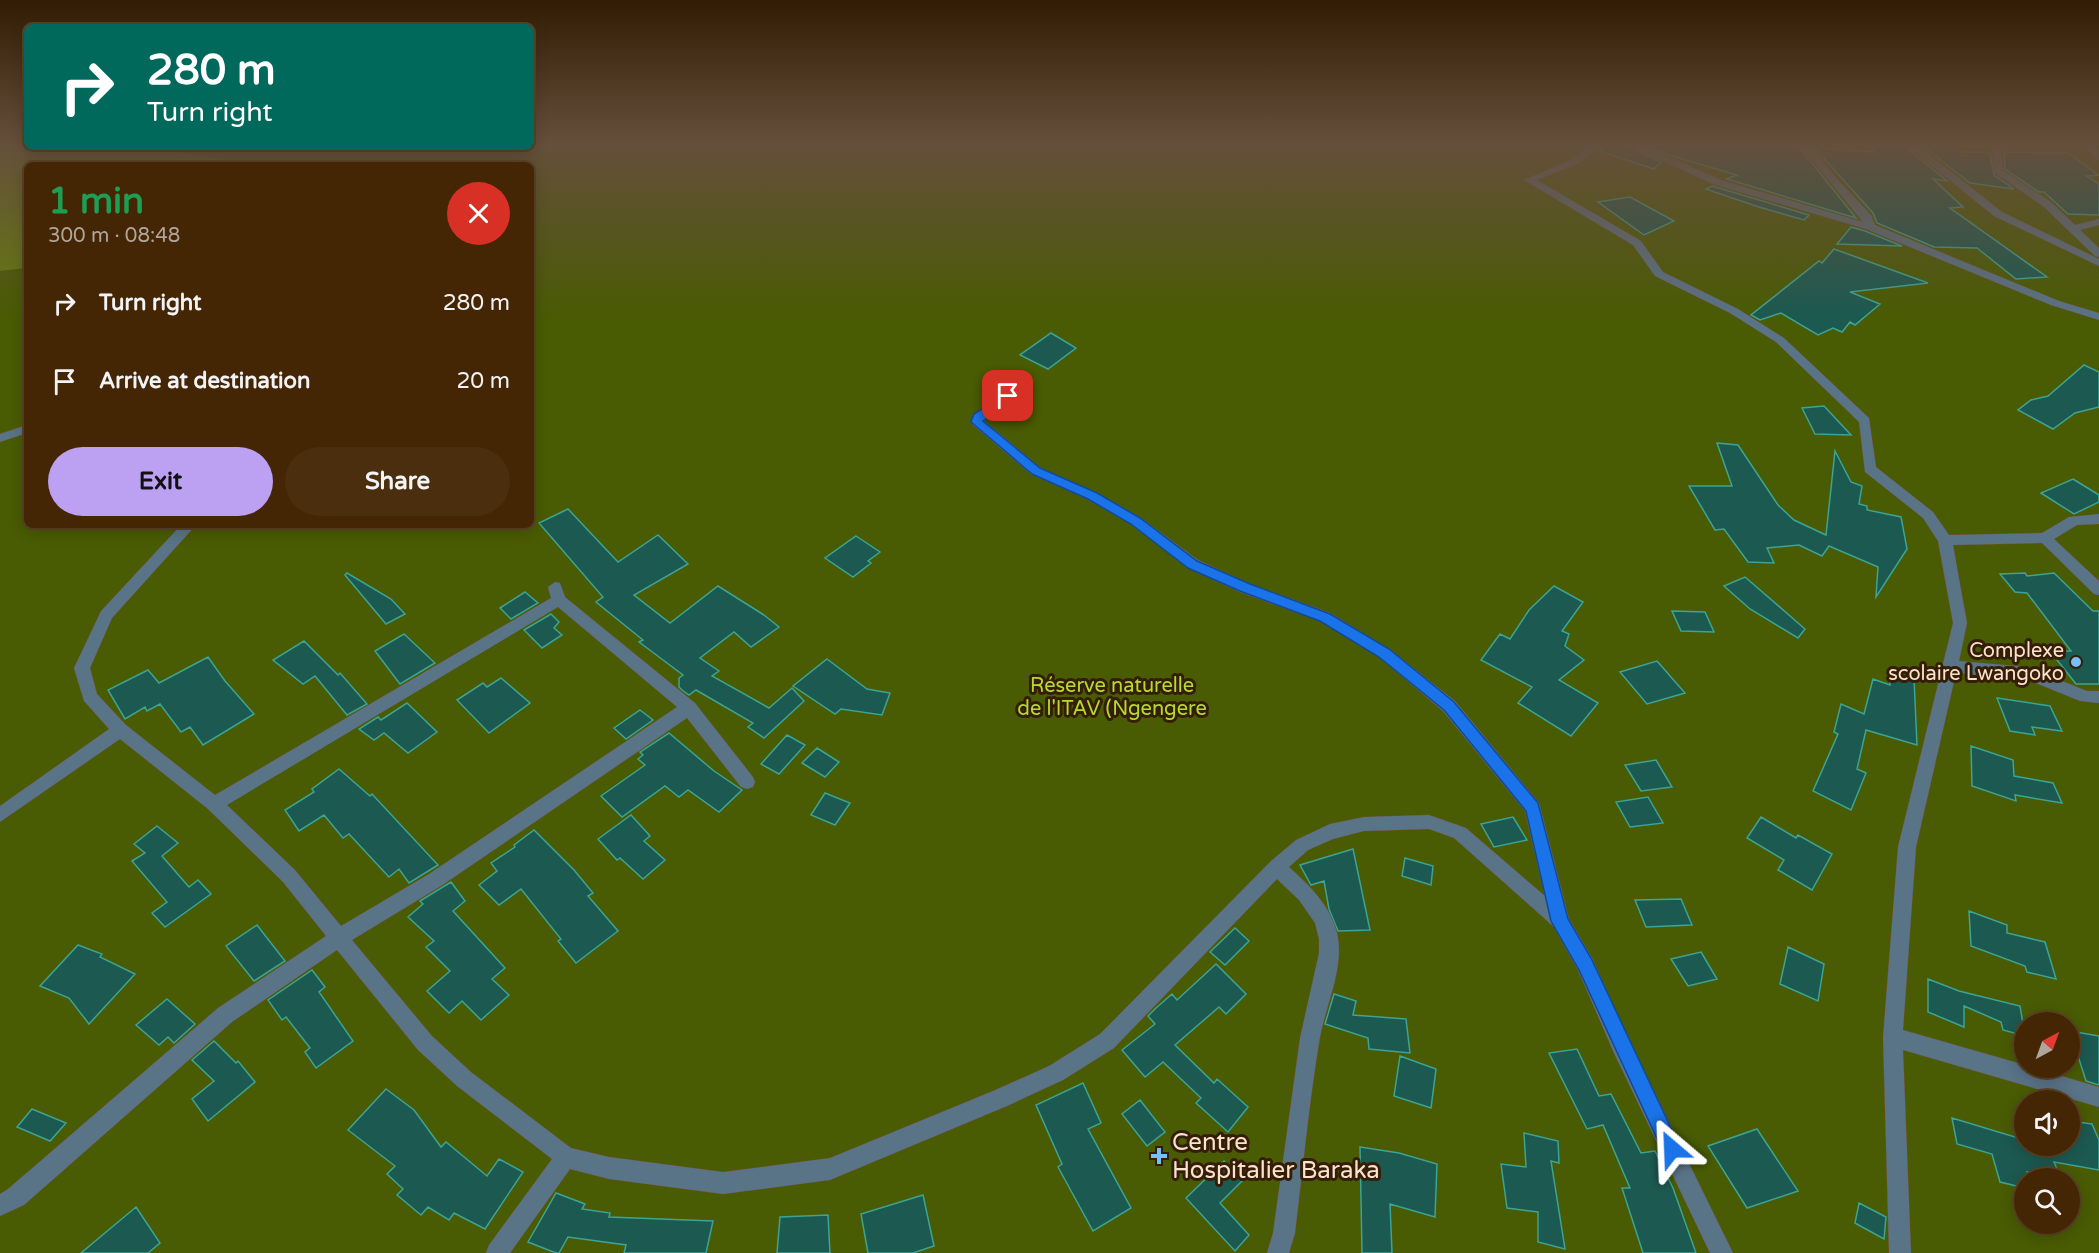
<!DOCTYPE html>
<html lang="en">
<head>
<meta charset="utf-8">
<style>
  :root { --surface:#442604; --page:#4b2e0e; --text:#f1f3f6; --muted:#afa59a; --line:#5c4326; --accent:#bca0f2 }
  body { margin:0; font-family:"Varela Round",sans-serif; background:var(--page); color:var(--text); height:100vh; display:flex; flex-direction:column; font-size:22px; white-space:nowrap }
  * { box-sizing:border-box; margin:0 }
  p { font-size:20px; color:var(--muted) }
  .icon { flex:none; width:33px; height:33px; fill:none; stroke:currentColor; stroke-width:2; stroke-linecap:round; stroke-linejoin:round }
  .map { position:relative; flex:1; overflow:hidden }
  .details { position:absolute; left:24px; top:162px; width:510px; height:366px; display:flex; flex-direction:column; background:var(--surface); border-radius:9px; box-shadow:0 3px 15px #0003,0 0 0 2px var(--line) }
  .details>* { flex:none }
  .banner { position:absolute; left:24px; top:24px; width:510px; height:126px; border-radius:9px; box-shadow:0 3px 15px #0003,0 0 0 2px var(--line); background:#00695c; color:#fff; overflow:hidden }
  .needle { width:39px; rotate:41deg }
  .buttons { position:absolute; left:2014px; top:1012px; display:grid; gap:12px }
  .buttons a { display:grid; place-items:center; width:66px; height:66px; border-radius:50%; background:var(--surface); box-shadow:0 3px 15px #0003,0 0 0 2px var(--line); font-size:30px }
  .pin { position:absolute; display:grid; place-items:center; width:51px; height:51px; color:#fff; margin:-26px; border-radius:12px; box-shadow:0 3px 9px #0006 }
  .me { position:absolute; width:66px; margin:-33px; rotate:334deg; stroke-linejoin:round; filter:drop-shadow(0 0 4px #0008) }
  .turn { display:flex; align-items:center; gap:21px; height:126px; padding:0 24px; font-size:27px }
  .turn .icon { width:78px; height:78px; stroke-width:2.5 }
  .turn b { display:block; font-size:42px; line-height:51px }
  .round { display:grid; place-items:center; flex:none; width:63px; height:63px; border-radius:32px; background:var(--page) }
  .head { display:flex; align-items:center; justify-content:space-between; height:102px; padding:0 24px }
  h1 { font-size:36px; font-weight:700; line-height:45px; color:#1e9e55 }
  .primary-button { display:flex; gap:12px; margin-top:auto; padding:12px 24px }
  .primary-button a { flex:1; height:69px; border-radius:36px; background:var(--accent); color:#111; font-size:24px; font-weight:700; line-height:69px; text-align:center }
  .primary-button a+a { background:var(--page); color:var(--text) }
  ul { padding:0; list-style:none }
  li { display:flex; align-items:center; gap:18px; height:78px; padding:0 24px }
  li div { flex:1 }
  li b { display:block; font-size:22px }
  li em { font-style:normal }
  .map>svg:first-child { display:block }
  .green { fill:#495b03; fill-rule:evenodd }
  .forest { fill:#647b0e }
  .building { fill:#1c5950; stroke:#3ba495; stroke-width:1.5 }
  .lines { fill:none; stroke-linecap:round; stroke-linejoin:round }
  .minor-casing { stroke:#744e26; stroke-width:1 }
  .minor { fill:#597387; fill-rule:evenodd }
  .route { fill:#1a73e8; stroke:#114b97; stroke-width:1.5 }
  .poi-dot { fill:#76c0f7; stroke:#351e08; stroke-width:2 }
  .labels { text-anchor:middle; stroke-width:6; stroke-linejoin:round; paint-order:stroke }
  .poi-label { font-size:20px; fill:#fbe2cd; stroke:#351e08; text-anchor:end }
  .park-label { font-size:20px; fill:#b5db2f; stroke:#351e08 }
  .near-poi-label { font-size:24px; fill:#fbe2cd; stroke:#351e08; text-anchor:start }
</style>
</head>
<body>
<div class="map">
<svg width="2099" height="1253" viewBox="0 0 2099 1253">
  <rect width="100%" height="100%" fill="#5a3206"/>
  <!-- green -->
  <path class="green" d="M 531,143 L 2099,143 L 2099,1253 L 0,1253 L 0,271 L 27,268 L 27,525 L 531,525 L 531,165 L 294,165 L 272,161 L 245,163 L 147,147 L 531,147 ZM 2025,1023 L 2070,1023 L 2070,1068 L 2025,1068 ZM 2025,1101 L 2070,1101 L 2070,1146 L 2025,1146 ZM 2025,1179 L 2070,1179 L 2070,1224 L 2025,1224 Z"/>
  <!-- forest -->
  <path class="forest" d="M 0,143 L 27,143 L 27,147 L 147,147 L 245,163 L 272,161 L 294,165 L 27,165 L 27,268 L 0,271 Z"/>
  <!-- building -->
  <path class="building" d="M 1607,143 L 1622,143 L 1661,162 L 1654,169 L 1599,151 Z
    M 1642,143 L 1796,143 L 1856,218 L 1727,179 L 1737,175 L 1669,155 Z
    M 1869,143 L 1902,144 L 1947,181 L 1933,179 L 1963,207 L 1950,208 L 2047,277 L 2016,279 L 1977,248 L 1934,247 L 1877,223 L 1873,213 L 1811,144 L 1822,145 L 1825,149 L 1876,152 Z
    M 1920,144 L 1953,144 L 1962,152 L 1990,152 L 1994,175 L 2014,189 L 1970,183 Z
    M 2004,152 L 2069,153 L 2098,175 L 2087,176 L 2099,184 L 2099,215 L 2068,214 L 2044,192 L 2039,192 L 2005,169 Z
    M 1712,186 L 1809,215 L 1804,220 L 1759,207 L 1706,189 Z
    M 1630,197 L 1674,221 L 1644,235 L 1598,202 Z
    M 1851,227 L 1865,231 L 1902,246 L 1837,244 Z
    M 1834,249 L 1928,283 L 1850,292 L 1880,304 L 1855,325 L 1850,322 L 1842,332 L 1833,328 L 1818,335 L 1781,313 L 1760,320 L 1751,315 L 1819,261 L 1822,263 Z
    M 1051,333 L 1076,348 L 1048,369 L 1020,355 Z
    M 2084,365 L 2099,372 L 2099,407 L 2075,413 L 2053,429 L 2018,410 L 2031,400 L 2048,396 Z
    M 1824,406 L 1851,435 L 1815,434 L 1802,408 Z
    M 1717,443 L 1738,445 L 1778,505 L 1794,520 L 1826,535 L 1835,451 L 1851,482 L 1862,486 L 1859,504 L 1867,506 L 1867,510 L 1901,517 L 1907,549 L 1876,597 L 1878,567 L 1829,546 L 1822,556 L 1799,545 L 1767,548 L 1774,563 L 1748,562 L 1724,529 L 1715,530 L 1689,486 L 1732,486 Z
    M 2073,479 L 2099,495 L 2099,502 L 2074,514 L 2041,493 Z
    M 568,509 L 618,562 L 658,535 L 688,564 L 634,595 L 670,623 L 718,586 L 764,615 L 779,627 L 751,647 L 734,632 L 700,658 L 719,671 L 712,676 L 769,708 L 792,688 L 804,701 L 764,738 L 748,727 L 753,723 L 696,690 L 689,695 L 682,690 L 679,687 L 679,678 L 683,675 L 639,642 L 643,640 L 596,602 L 603,597 L 539,523 Z
    M 856,536 L 880,552 L 868,561 L 871,563 L 853,577 L 825,558 Z
    M 347,573 L 391,599 L 405,614 L 386,624 L 345,575 Z
    M 2025,573 L 2027,576 L 2054,573 L 2093,611 L 2099,611 L 2099,684 L 2076,684 L 2050,651 L 2071,651 L 2027,593 L 2015,592 L 2000,574 Z
    M 1745,577 L 1805,629 L 1798,638 L 1750,609 L 1724,586 Z
    M 1554,586 L 1583,602 L 1562,631 L 1569,634 L 1565,646 L 1584,660 L 1559,680 L 1598,703 L 1571,736 L 1518,703 L 1532,687 L 1481,660 L 1500,634 L 1510,639 L 1529,610 Z
    M 525,592 L 538,603 L 511,619 L 500,608 Z
    M 1672,611 L 1705,612 L 1714,632 L 1681,631 Z
    M 551,614 L 559,622 L 554,628 L 562,635 L 542,648 L 524,630 Z
    M 404,634 L 435,663 L 400,684 L 375,651 Z
    M 304,641 L 338,675 L 340,673 L 367,704 L 347,715 L 315,676 L 303,684 L 273,660 Z
    M 208,657 L 225,681 L 254,714 L 203,745 L 190,727 L 181,732 L 160,704 L 147,711 L 145,707 L 125,719 L 108,690 L 148,670 L 159,683 Z
    M 827,659 L 867,689 L 890,693 L 882,715 L 841,709 L 835,714 L 793,686 Z
    M 1657,661 L 1685,693 L 1647,704 L 1620,672 Z
    M 1890,671 L 1914,679 L 1917,745 L 1866,730 L 1857,769 L 1866,773 L 1851,810 L 1813,791 L 1838,734 L 1834,732 L 1841,704 L 1864,714 L 1873,679 L 1890,685 Z
    M 501,678 L 530,703 L 489,733 L 457,700 L 483,683 L 487,687 Z
    M 1997,698 L 2050,706 L 2062,731 L 2032,727 L 2035,735 L 2010,731 Z
    M 407,703 L 437,732 L 408,753 L 384,733 L 374,740 L 359,729 L 378,717 L 381,720 Z
    M 640,710 L 653,720 L 626,739 L 614,728 Z
    M 669,733 L 714,771 L 742,790 L 719,812 L 688,790 L 679,797 L 665,786 L 622,817 L 601,796 L 645,765 L 638,759 L 643,755 L 640,752 Z
    M 787,735 L 805,745 L 779,774 L 761,764 Z
    M 1971,746 L 2013,760 L 2014,776 L 2053,783 L 2062,803 L 2015,795 L 2016,801 L 1972,786 Z
    M 817,748 L 839,762 L 825,777 L 802,763 Z
    M 1656,760 L 1672,787 L 1641,791 L 1625,765 Z
    M 339,769 L 370,796 L 372,794 L 438,865 L 409,883 L 399,869 L 389,877 L 349,834 L 343,838 L 324,815 L 299,831 L 285,810 L 314,792 L 312,789 Z
    M 825,793 L 850,803 L 835,825 L 811,815 Z
    M 1648,797 L 1663,823 L 1630,827 L 1616,802 Z
    M 631,815 L 650,836 L 644,841 L 665,860 L 643,879 L 620,858 L 617,860 L 598,839 Z
    M 1513,817 L 1527,840 L 1494,847 L 1481,824 Z
    M 1761,817 L 1796,838 L 1798,835 L 1832,854 L 1812,890 L 1778,870 L 1784,860 L 1747,838 Z
    M 157,826 L 178,843 L 162,856 L 189,887 L 198,880 L 211,894 L 165,927 L 152,913 L 167,902 L 132,861 L 145,853 L 134,844 Z
    M 534,830 L 574,870 L 593,893 L 588,896 L 618,931 L 576,963 L 558,941 L 561,939 L 521,889 L 499,905 L 479,885 L 497,871 L 491,863 L 515,847 L 514,845 Z
    M 1353,849 L 1370,930 L 1338,931 L 1329,909 L 1324,881 L 1311,885 L 1300,865 Z
    M 1405,858 L 1433,866 L 1431,885 L 1402,876 Z
    M 451,882 L 465,901 L 453,911 L 505,968 L 492,979 L 509,995 L 481,1020 L 462,1001 L 449,1013 L 427,991 L 450,971 L 426,947 L 434,941 L 408,917 L 423,904 L 420,901 Z
    M 1681,899 L 1692,925 L 1646,927 L 1635,900 Z
    M 1969,911 L 2007,925 L 2007,933 L 2045,942 L 2056,979 L 2027,972 L 2025,966 L 1971,946 Z
    M 257,925 L 285,961 L 254,981 L 226,946 Z
    M 1235,928 L 1249,941 L 1225,965 L 1210,952 Z
    M 78,945 L 102,954 L 100,957 L 135,974 L 89,1024 L 69,998 L 40,986 Z
    M 1788,947 L 1824,964 L 1818,1001 L 1780,984 Z
    M 1701,952 L 1717,979 L 1688,986 L 1671,959 Z
    M 1216,964 L 1246,994 L 1226,1014 L 1219,1007 L 1175,1045 L 1214,1083 L 1217,1079 L 1248,1107 L 1228,1132 L 1196,1103 L 1201,1098 L 1163,1062 L 1145,1077 L 1122,1050 L 1155,1024 L 1148,1016 L 1156,1008 L 1172,994 L 1177,1000 Z
    M 312,970 L 325,987 L 319,992 L 353,1041 L 316,1068 L 305,1052 L 310,1048 L 286,1017 L 282,1020 L 268,1000 Z
    M 1928,979 L 1959,991 L 2020,1006 L 2025,1036 L 2003,1030 L 2001,1022 L 1964,1006 L 1964,1027 L 1928,1012 Z
    M 1334,994 L 1356,1001 L 1353,1015 L 1406,1019 L 1410,1053 L 1369,1049 L 1368,1038 L 1325,1024 Z
    M 167,999 L 195,1024 L 174,1043 L 168,1037 L 159,1045 L 136,1025 Z
    M 2070,1031 L 2099,1036 L 2099,1085 L 2086,1081 Z
    M 214,1041 L 236,1063 L 238,1061 L 255,1082 L 208,1121 L 192,1099 L 214,1081 L 192,1060 Z
    M 1577,1049 L 1599,1096 L 1611,1094 L 1641,1153 L 1655,1151 L 1673,1188 L 1696,1253 L 1643,1253 L 1622,1188 L 1630,1188 L 1603,1125 L 1587,1129 L 1549,1053 Z
    M 1400,1056 L 1436,1069 L 1431,1108 L 1394,1096 Z
    M 1083,1083 L 1101,1123 L 1088,1129 L 1131,1208 L 1093,1231 L 1058,1167 L 1062,1164 L 1036,1105 Z
    M 386,1089 L 414,1110 L 441,1147 L 446,1142 L 487,1176 L 499,1159 L 523,1172 L 485,1229 L 454,1213 L 449,1220 L 428,1207 L 421,1215 L 397,1195 L 403,1189 L 387,1174 L 395,1166 L 348,1130 Z
    M 1140,1100 L 1165,1132 L 1147,1146 L 1122,1114 Z
    M 32,1109 L 66,1123 L 50,1141 L 17,1127 Z
    M 1952,1118 L 2025,1140 L 2025,1146 L 2070,1146 L 2070,1121 L 2092,1124 L 2099,1140 L 2099,1170 L 2054,1162 L 2060,1176 L 2027,1172 L 2029,1179 L 2025,1179 L 2025,1188 L 2000,1182 L 1992,1154 L 1957,1144 Z
    M 1757,1129 L 1798,1191 L 1747,1208 L 1708,1146 Z
    M 1524,1133 L 1558,1141 L 1559,1163 L 1551,1161 L 1565,1249 L 1538,1242 L 1538,1212 L 1507,1208 L 1501,1164 L 1526,1167 Z
    M 1360,1147 L 1399,1153 L 1437,1164 L 1435,1217 L 1390,1204 L 1392,1253 L 1362,1253 Z
    M 1224,1161 L 1243,1180 L 1220,1203 L 1249,1235 L 1235,1251 L 1186,1198 Z
    M 556,1193 L 585,1204 L 582,1209 L 610,1213 L 609,1217 L 713,1221 L 706,1253 L 624,1253 L 626,1245 L 568,1237 L 559,1253 L 556,1253 L 528,1242 Z
    M 923,1195 L 934,1246 L 913,1253 L 868,1253 L 861,1214 Z
    M 1859,1203 L 1886,1217 L 1884,1239 L 1855,1223 Z
    M 136,1207 L 160,1243 L 148,1253 L 81,1253 Z
    M 828,1215 L 830,1253 L 777,1253 L 780,1217 Z"/>
  <g class="lines">
    <defs>
      <path id="minor" d="M 1594,143 L 1605,143 L 1579,163 L 1537,180 L 1641,241 L 1663,272 L 1738,309 L 1784,338 L 1869,418 L 1876,467 L 1933,512 L 1949,535 L 2042,533 L 2069,517 L 2099,514 L 2099,524 L 2077,525 L 2054,539 L 2099,581 L 2099,595 L 2094,594 L 2042,543 L 1953,545 L 1967,623 L 1959,661 L 2027,667 L 2087,691 L 2099,691 L 2099,703 L 2080,701 L 2026,679 L 1956,673 L 1916,847 L 1903,1030 L 2025,1065 L 2025,1068 L 2034,1068 L 2099,1087 L 2099,1107 L 1903,1050 L 1911,1253 L 1889,1253 L 1883,1037 L 1898,847 L 1953,623 L 1938,541 L 1923,518 L 1865,472 L 1859,422 L 1776,342 L 1730,313 L 1655,276 L 1633,245 L 1524,180 L 1573,159 Z
        M 1624,143 L 1637,143 L 1721,180 L 1863,222 L 1798,143 L 1808,143 L 1838,180 L 1871,215 L 1875,225 L 2059,301 L 2099,313 L 2099,320 L 2051,305 L 1866,229 L 1713,184 Z
        M 1904,143 L 1915,143 L 2002,212 L 2099,259 L 2099,266 L 1994,216 Z
        M 1991,143 L 2001,143 L 2003,170 L 2051,202 L 2075,225 L 2099,219 L 2099,225 L 2080,230 L 2099,248 L 2099,257 L 2095,256 L 2043,206 L 1995,173 Z
        M 2083,143 L 2093,143 L 2099,151 L 2099,160 L 2096,159 Z
        M 1023,382 L 1027,383 L 1027,389 L 984,421 L 1041,468 L 1097,493 L 1141,518 L 1198,560 L 1250,584 L 1330,613 L 1389,649 L 1455,701 L 1539,803 L 1569,919 L 1592,958 L 1628,1039 L 1733,1253 L 1710,1253 L 1614,1053 L 1578,970 L 1554,927 L 1454,838 L 1429,829 L 1364,831 L 1333,839 L 1308,850 L 1289,867 C 1311,887 1333,908 1338,938 C 1343,971 1326,1005 1320,1037 C 1309,1102 1303,1168 1295,1233 L 1289,1253 L 1267,1253 L 1273,1233 L 1300,1038 L 1319,953 L 1319,939 L 1315,923 L 1299,900 L 1277,879 L 1114,1048 L 1063,1080 L 1007,1106 L 830,1180 L 723,1194 L 609,1179 L 570,1169 L 510,1253 L 486,1253 L 489,1245 L 552,1159 L 457,1086 L 418,1050 L 337,950 L 232,1022 L 24,1205 L 0,1216 L 0,1194 L 8,1189 L 218,1008 L 326,936 L 283,882 L 208,809 L 120,739 L 0,822 L 0,806 L 109,729 L 84,701 L 74,668 L 101,611 L 181,525 L 196,525 L 112,618 L 90,668 L 97,694 L 126,725 L 215,795 L 551,598 L 548,587 L 555,582 L 560,583 L 565,597 L 695,703 L 753,777 L 755,782 L 753,787 L 747,789 L 741,787 L 687,718 L 441,886 L 352,940 L 432,1036 L 471,1072 L 571,1148 L 609,1157 L 723,1172 L 830,1158 L 993,1091 L 1049,1066 L 1100,1034 L 1271,861 L 1296,840 L 1330,824 L 1364,817 L 1429,815 L 1466,828 L 1545,896 L 1525,811 L 1443,711 L 1379,657 L 1320,621 L 1240,592 L 1188,568 L 1131,524 L 1087,499 L 1031,474 L 973,425 L 971,422 L 974,414 ZM 558,607 L 677,707 L 429,874 L 341,926 L 295,870 L 227,805 Z
        M 27,425 L 27,433 L 0,442 L 0,434 Z"/>
    </defs>
    <!-- minor casing -->
    <use href="#minor" class="minor-casing"/>
    <!-- minor -->
    <use href="#minor" class="minor"/>
  </g>
  <!-- sky -->
  <linearGradient id="sky" x2="0" y2="1"><stop stop-color="#321c03"/><stop offset="0.45" stop-color="#654f3b"/><stop offset="1" stop-color="#654f3b" stop-opacity="0"/></linearGradient>
  <rect width="2099" height="318" fill="url(#sky)"/>
  <!-- route -->
  <path class="route" d="M 1008,393 L 1014,396 L 1012,399 L 983,421 L 1040,468 L 1097,493 L 1140,518 L 1197,561 L 1250,584 L 1330,614 L 1389,649 L 1454,702 L 1538,803 L 1568,919 L 1591,958 L 1678,1143 L 1681,1149 L 1678,1156 L 1672,1159 L 1665,1156 L 1579,970 L 1551,921 L 1526,811 L 1444,710 L 1379,657 L 1320,621 L 1240,591 L 1188,568 L 1131,524 L 1088,499 L 1032,474 L 971,422 L 974,414 Z"/>
  <!-- markers -->
  <g class="poi-dot">
    <circle cx="2076" cy="662" r="6"/>
    <path d="M1156 1147h6v6h6v6h-6v6h-6v-6h-6v-6h6z"/>
  </g>
  <g class="labels">
    <!-- poi labels -->
    <g class="poi-label">
      <text x="2064" y="657">Complexe<tspan x="2064" dy="23">scolaire Lwangoko</tspan></text>
    </g>
    <!-- park labels -->
    <g class="park-label">
      <text x="1112" y="692">Réserve naturelle<tspan x="1112" dy="23">de l'ITAV (Ngengere</tspan></text>
    </g>
    <!-- near-poi labels -->
    <g class="near-poi-label">
      <text x="1172" y="1150">Centre<tspan x="1172" dy="28">Hospitalier Baraka</tspan></text>
    </g>
  </g>
</svg>
<div class="buttons">
<a><svg class="needle" viewBox="-14 -14 28 28"><path d="M0-13l5 13h-10z" fill="#e53935"/><path d="M0 13l5-13h-10z" fill="#afa59a"/></svg></a>
<a><svg class="icon" aria-label="sound" viewBox="0 0 24 24"><path d="M4 9h4l5-4v14l-5-4H4zM17 9q2 3 0 6"/></svg></a>
<a><svg class="icon" aria-label="search" viewBox="0 0 24 24"><circle cx="10" cy="10" r="6"/><path d="M15 15l6 6"/></svg></a>
</div>
<div class="pin" style="left:1008px;top:396px;background:#d93025"><svg class="icon" aria-label="arrive" viewBox="0 0 24 24"><path d="M6 21V4h12l-3 4 3 4H6"/></svg></div>
<svg class="me" style="left:1672px;top:1149px" viewBox="-20 -20 40 40"><path d="M0-17L14 15 0 8-14 15z" fill="#1a73e8" stroke="#fff" stroke-width="4"/></svg>
<div class="banner">
<div class="turn"><svg class="icon" aria-label="right" viewBox="0 0 24 24"><path d="M7 20v-9h11M14 6l5 5-5 5"/></svg><div><b>280 m</b>Turn right</div></div>
</div>
<section class="details">
<div class="head"><div><h1>1 min</h1><p>300 m · 08:48</p></div><a class="round" style="background:#d93025;color:#fff"><svg class="icon" aria-label="close" viewBox="0 0 24 24"><path d="M6 6l12 12M18 6L6 18"/></svg></a></div>
<ul>
<li><svg class="icon" aria-label="right" viewBox="0 0 24 24"><path d="M7 20v-9h11M14 6l5 5-5 5"/></svg><div><b>Turn right</b></div><em>280 m</em></li>
<li><svg class="icon" aria-label="arrive" viewBox="0 0 24 24"><path d="M6 21V4h12l-3 4 3 4H6"/></svg><div><b>Arrive at destination</b></div><em>20 m</em></li>
</ul>
<div class="primary-button"><a>Exit</a><a>Share</a></div>
</section>
</div>
</body>
</html>
